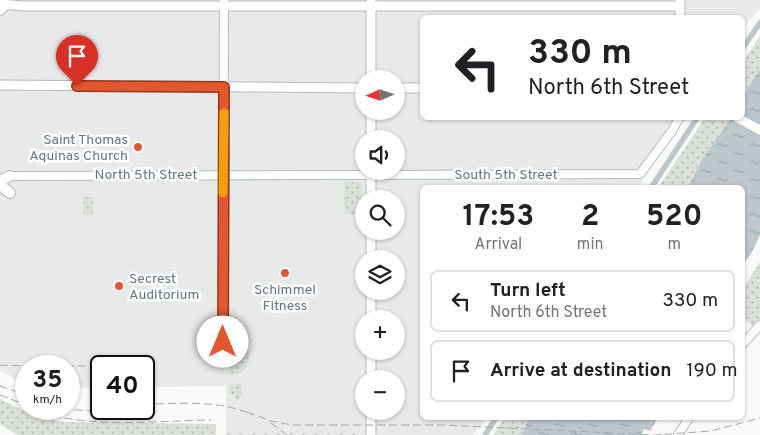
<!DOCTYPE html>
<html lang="en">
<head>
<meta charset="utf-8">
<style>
  :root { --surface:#fff; --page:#f2f2f2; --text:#202124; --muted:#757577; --line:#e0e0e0 }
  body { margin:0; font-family:Overpass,sans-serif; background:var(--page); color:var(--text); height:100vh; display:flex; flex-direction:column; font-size:19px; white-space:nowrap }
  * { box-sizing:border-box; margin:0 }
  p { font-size:16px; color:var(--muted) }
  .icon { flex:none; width:28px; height:28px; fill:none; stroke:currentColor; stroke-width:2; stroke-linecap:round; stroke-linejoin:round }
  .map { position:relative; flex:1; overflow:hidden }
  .drawer { position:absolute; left:420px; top:185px; width:325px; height:235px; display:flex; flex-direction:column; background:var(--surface); border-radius:8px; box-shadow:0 1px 4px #0004 }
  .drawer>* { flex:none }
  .top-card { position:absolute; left:420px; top:15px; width:325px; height:105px; border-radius:8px; box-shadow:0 1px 4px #0004; background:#fff; color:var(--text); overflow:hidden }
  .needle { width:32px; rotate:267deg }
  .tools { position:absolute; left:355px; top:70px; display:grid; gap:10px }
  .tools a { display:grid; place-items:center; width:50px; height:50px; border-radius:50%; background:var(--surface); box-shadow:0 1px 4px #0004; font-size:25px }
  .speed { position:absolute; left:15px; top:355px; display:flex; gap:10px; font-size:25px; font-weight:700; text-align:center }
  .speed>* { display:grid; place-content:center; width:65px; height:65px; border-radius:50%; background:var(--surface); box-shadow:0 1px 4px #0004; line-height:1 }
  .speed small { font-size:12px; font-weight:400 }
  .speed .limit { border:2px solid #111; border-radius:8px; background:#fff; color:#111 }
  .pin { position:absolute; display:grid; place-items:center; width:42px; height:42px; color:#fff; margin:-51px -21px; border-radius:50% 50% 50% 0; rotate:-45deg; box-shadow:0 0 5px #0007 }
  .pin .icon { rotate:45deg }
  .me { position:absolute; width:55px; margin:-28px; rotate:0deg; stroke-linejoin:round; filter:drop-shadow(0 0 4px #0008) }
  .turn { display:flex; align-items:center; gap:18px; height:105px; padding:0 25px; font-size:22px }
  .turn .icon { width:65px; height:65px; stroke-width:2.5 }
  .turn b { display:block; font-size:35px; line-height:42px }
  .eta { display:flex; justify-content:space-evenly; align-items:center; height:85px; text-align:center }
  .eta b { font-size:30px; font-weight:700; line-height:35px }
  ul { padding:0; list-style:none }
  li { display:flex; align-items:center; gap:15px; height:62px; margin:0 10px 8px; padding:0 15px; border:2px solid var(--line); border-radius:8px }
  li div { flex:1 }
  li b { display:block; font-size:19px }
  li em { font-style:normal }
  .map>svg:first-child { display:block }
  .built { fill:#e8e9e9; fill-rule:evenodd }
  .industrial { fill:url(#industrial-furrows) }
  .green { fill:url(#green-dots) }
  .water { fill:url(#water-ripples) }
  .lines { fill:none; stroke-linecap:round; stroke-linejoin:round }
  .canal { stroke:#bbc7cb; stroke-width:5.5 }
  .secondary-casing { stroke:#b3babf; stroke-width:10 }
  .primary-casing { stroke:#b5babe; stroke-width:11 }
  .highway-casing { stroke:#b4b9bd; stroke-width:12 }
  .secondary { stroke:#fff; stroke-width:8 }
  .primary { stroke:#fff; stroke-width:9 }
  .highway { stroke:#fff; stroke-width:10 }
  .rail { stroke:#a2aab0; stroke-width:1; stroke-dasharray:8 4; stroke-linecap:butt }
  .route-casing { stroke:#94391e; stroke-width:12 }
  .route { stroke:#e4572e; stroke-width:9 }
  .slow { stroke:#f59e0b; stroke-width:9 }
  .poi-dot { fill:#e4572e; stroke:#fff; stroke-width:2 }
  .labels { text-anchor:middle; stroke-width:5; stroke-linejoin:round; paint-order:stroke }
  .poi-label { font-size:14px; fill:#657683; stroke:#fff; text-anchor:end }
  .street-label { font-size:14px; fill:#657683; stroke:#fff }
</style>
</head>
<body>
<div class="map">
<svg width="760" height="435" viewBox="0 0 760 435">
  <defs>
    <pattern id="industrial-furrows" width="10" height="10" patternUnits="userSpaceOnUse" patternTransform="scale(1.25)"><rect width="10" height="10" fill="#e8e9e9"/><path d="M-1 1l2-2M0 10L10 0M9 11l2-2" fill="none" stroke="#c0c1c2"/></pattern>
    <pattern id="green-dots" width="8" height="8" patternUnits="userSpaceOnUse" patternTransform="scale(1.25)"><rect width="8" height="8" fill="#dadfd7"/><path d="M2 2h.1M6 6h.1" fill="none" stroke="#b4b9b4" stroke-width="1.8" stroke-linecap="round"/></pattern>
    <pattern id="water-ripples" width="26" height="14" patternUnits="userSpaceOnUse" patternTransform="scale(1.25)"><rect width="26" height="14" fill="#bbc7cb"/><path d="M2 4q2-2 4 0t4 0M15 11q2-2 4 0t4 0" fill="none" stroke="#9ca6aa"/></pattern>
  </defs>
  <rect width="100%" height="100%" fill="#fafaf8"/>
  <!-- built -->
  <path class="built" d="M 0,0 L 760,0 L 760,8 L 743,28 L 742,18 L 422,18 L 422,118 L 686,118 L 642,180 L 641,187 L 422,188 L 422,418 L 485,418 L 483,424 L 472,435 L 363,435 L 362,433 L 226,433 L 226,386 L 144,387 L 144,366 L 101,366 L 101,387 L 69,388 L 69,366 L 26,366 L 26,385 L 0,371 ZM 364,79 L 396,79 L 396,111 L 364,111 ZM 364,139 L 396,139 L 396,171 L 364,171 ZM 364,199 L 396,199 L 396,231 L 364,231 ZM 364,259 L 396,259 L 396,291 L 364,291 ZM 364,319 L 396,319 L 396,351 L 364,351 ZM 364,379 L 396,379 L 396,411 L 364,411 Z"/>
  <!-- industrial -->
  <path class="industrial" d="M 226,433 L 363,433 L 363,435 L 226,435 Z"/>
  <!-- green -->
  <path class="green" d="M 760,36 L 760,69 L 743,95 L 743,62 Z
    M 705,118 L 731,118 L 703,158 L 687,187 L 658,188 Z
    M 344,182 L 361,182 L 363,214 L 344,214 Z
    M 83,197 L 93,197 L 93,215 L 83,215 Z
    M 760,262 L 760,319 L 754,327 L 743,318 L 742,290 Z
    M 230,350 L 251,350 L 246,368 L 239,374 L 230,374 Z
    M 241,384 L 242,396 L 237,400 L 229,393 L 229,385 Z
    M 0,399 L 28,413 L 63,422 L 216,424 L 216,435 L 18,435 L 0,424 Z
    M 505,418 L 528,418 L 523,435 L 493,435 Z"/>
  <!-- water -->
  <path class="water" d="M 760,69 L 760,235 L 752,252 L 743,265 L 742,188 L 687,188 L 703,158 L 731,118 L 742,118 L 743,95 Z
    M 528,418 L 658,418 L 650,431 L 644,429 L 641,435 L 523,435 Z"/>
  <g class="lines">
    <!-- canal -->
    <path class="canal" d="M 742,49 L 760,23
      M 651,188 L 697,118
      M 485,435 L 496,418"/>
    <defs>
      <path id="secondary" d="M 10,176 L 640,174 L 672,131 L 679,118
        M 223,342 L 224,0
        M 742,345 L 760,325
        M 678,435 L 689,418"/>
      <path id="primary" d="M 0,4 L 23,6 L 680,6
        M 680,18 L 680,0
        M 371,79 L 371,2
        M 0,85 L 364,88
        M 396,88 L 422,88
        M 371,111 L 371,139
        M 738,118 L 760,130
        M 371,199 L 371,171
        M 371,259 L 371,231
        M 371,291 L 371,319
        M 371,379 L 371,351
        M 371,411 L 371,435"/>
      <path id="highway" d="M 0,10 L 5,5
        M 0,181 L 10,176
        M 0,185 L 10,193"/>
    </defs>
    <!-- secondary casing -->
    <use href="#secondary" class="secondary-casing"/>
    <!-- primary casing -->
    <use href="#primary" class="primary-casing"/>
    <!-- highway casing -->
    <use href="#highway" class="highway-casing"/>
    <!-- secondary -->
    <use href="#secondary" class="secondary"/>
    <!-- primary -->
    <use href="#primary" class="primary"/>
    <!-- highway -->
    <use href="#highway" class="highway"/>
    <!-- rail -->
    <path class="rail" d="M 0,365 L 26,366
      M 66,366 L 86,366
      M 0,386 L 26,395
      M 0,395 L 26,405
      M 144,404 C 180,404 219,399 253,415
      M 30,409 C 82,429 155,421 211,420
      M 63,409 L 96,411 L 154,411
      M 247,412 L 271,421 L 292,425 L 445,425 L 655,435 L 711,431 L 760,418
      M 271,423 L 287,435"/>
  </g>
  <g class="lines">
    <defs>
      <path id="route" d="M 77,86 L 224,87 L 223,342"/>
    </defs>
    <!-- route casing -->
    <use href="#route" class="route-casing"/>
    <!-- route -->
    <use href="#route" class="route"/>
    <!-- slow -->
    <path class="slow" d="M 223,193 L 224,113"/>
  </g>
  <!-- markers -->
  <g class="poi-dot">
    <circle cx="138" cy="147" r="5"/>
    <circle cx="285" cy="273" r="5"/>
    <circle cx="119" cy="286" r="5"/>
  </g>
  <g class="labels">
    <!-- poi labels -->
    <g class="poi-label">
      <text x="128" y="144">Saint Thomas<tspan x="128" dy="16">Aquinas Church</tspan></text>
      <text x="129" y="283" text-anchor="start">Secrest<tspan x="129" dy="16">Auditorium</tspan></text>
      <text x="285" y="294" text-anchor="middle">Schimmel<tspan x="285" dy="16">Fitness</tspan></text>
    </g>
    <!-- street labels -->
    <g class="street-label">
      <text x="146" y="179">North 5th Street</text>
      <text x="506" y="179">South 5th Street</text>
    </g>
  </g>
</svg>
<div class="tools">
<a><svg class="needle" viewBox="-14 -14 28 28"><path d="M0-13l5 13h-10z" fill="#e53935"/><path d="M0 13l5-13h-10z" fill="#757577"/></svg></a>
<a><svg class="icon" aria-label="sound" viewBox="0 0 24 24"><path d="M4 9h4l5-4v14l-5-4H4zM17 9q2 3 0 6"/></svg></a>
<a><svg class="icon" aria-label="search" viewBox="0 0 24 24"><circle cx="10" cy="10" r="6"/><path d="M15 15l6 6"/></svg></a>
<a><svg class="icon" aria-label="layers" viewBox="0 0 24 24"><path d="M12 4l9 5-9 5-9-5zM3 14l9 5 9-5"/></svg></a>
<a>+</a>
<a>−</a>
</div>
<div class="speed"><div>35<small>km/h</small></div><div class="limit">40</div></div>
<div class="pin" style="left:77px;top:86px;background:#d93025"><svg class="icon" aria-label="arrive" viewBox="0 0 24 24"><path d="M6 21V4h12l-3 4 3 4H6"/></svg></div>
<svg class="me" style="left:223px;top:342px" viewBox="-20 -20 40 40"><circle r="19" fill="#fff"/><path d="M0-13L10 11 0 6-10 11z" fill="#e4572e"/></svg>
<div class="top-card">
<div class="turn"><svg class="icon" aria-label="left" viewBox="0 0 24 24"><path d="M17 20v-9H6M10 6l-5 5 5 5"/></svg><div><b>330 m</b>North 6th Street</div></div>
</div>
<section class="drawer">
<div class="eta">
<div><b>17:53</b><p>Arrival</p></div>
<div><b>2</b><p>min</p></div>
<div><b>520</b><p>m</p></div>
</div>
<ul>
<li><svg class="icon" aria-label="left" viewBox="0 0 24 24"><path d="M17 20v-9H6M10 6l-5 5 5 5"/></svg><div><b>Turn left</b><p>North 6th Street</p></div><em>330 m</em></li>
<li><svg class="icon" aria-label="arrive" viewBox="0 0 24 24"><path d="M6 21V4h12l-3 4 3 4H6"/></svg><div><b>Arrive at destination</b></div><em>190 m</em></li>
</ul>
</section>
</div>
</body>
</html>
